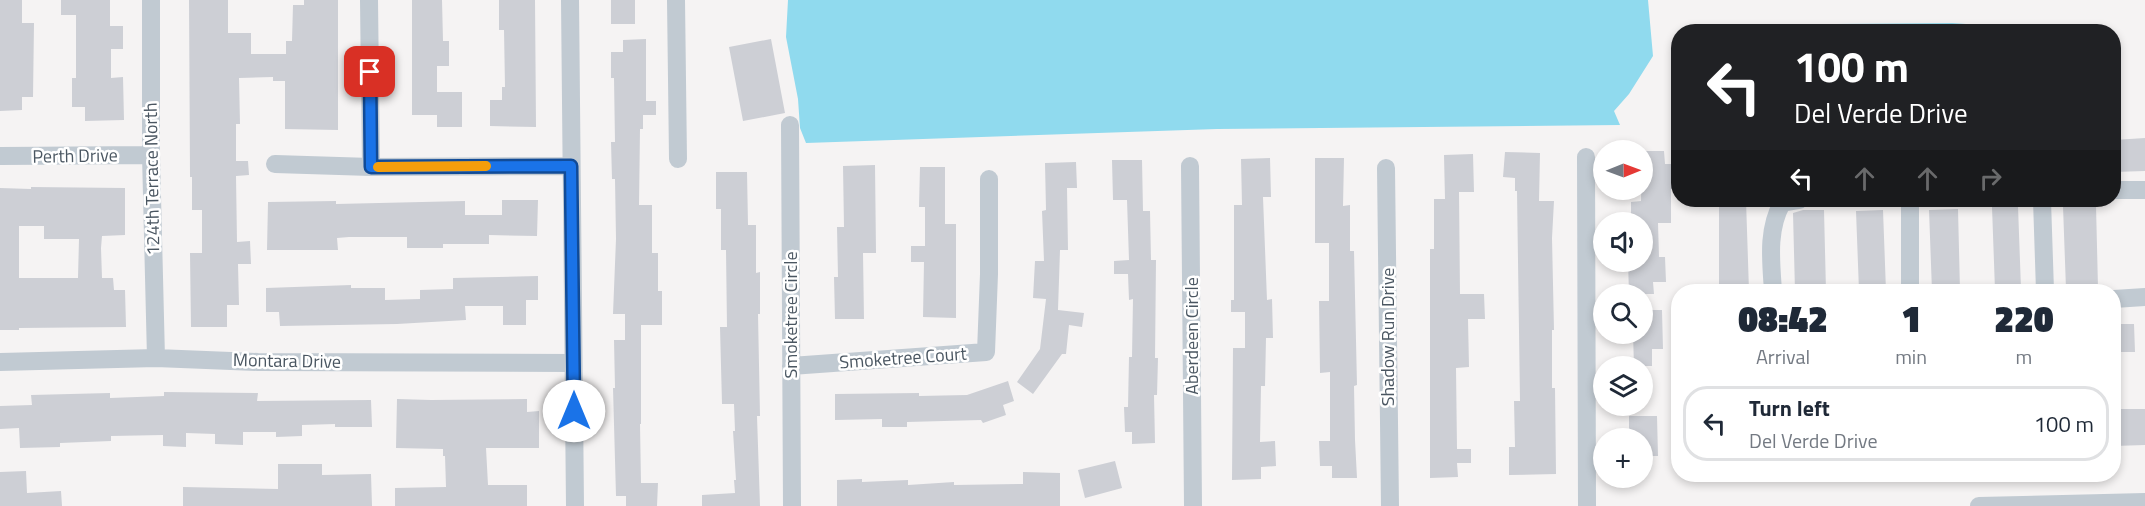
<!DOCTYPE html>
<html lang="en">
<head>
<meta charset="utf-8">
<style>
  :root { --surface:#fff; --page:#f2f2f3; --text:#1f2937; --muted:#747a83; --line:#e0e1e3 }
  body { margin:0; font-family:"Titillium Web",sans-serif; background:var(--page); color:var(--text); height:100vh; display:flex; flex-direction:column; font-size:22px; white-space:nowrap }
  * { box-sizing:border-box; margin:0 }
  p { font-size:20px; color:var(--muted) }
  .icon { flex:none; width:33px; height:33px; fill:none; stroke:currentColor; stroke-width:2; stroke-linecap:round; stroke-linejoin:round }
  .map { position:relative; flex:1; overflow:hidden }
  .details { position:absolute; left:1671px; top:284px; width:450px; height:198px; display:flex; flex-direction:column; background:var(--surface); border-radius:24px; box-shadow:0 3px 9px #0003 }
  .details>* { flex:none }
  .guide { position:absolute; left:1671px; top:24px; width:450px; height:183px; border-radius:24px; box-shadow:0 3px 9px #0003; background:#202124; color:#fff; overflow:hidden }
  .needle { width:39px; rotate:89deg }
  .tools { position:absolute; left:1593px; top:140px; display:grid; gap:12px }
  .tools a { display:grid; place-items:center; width:60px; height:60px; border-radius:50%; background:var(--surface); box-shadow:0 3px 9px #0003; font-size:30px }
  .pin { position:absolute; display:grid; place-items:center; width:51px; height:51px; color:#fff; margin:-26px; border-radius:12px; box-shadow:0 3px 9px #0006 }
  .me { position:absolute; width:66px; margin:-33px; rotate:0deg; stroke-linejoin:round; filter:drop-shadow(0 0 4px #0008) }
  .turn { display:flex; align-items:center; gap:21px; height:126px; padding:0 24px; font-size:27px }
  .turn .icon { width:78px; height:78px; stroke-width:2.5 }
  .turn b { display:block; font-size:42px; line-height:51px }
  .lanes { display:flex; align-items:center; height:57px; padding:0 24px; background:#0003; justify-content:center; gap:30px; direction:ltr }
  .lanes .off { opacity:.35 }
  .eta { display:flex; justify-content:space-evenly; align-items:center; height:102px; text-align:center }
  .eta b { font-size:36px; font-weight:800; line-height:42px }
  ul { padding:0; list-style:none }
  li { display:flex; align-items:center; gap:18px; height:75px; margin:0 12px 9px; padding:0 12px; border:3px solid var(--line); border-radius:24px }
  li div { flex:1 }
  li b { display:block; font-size:22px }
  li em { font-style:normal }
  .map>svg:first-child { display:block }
  .water { fill:#90daee }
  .building { fill:#cdcfd5; fill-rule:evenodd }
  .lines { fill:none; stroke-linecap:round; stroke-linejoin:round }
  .minor { stroke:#c1cad2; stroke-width:18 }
  .route-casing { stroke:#114b97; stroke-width:15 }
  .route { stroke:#1a73e8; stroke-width:10 }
  .slow { stroke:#f59e0b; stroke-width:10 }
  .labels { text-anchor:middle; stroke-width:5; stroke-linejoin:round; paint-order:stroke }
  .street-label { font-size:18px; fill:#4a5661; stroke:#fff }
</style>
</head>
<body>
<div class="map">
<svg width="2145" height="506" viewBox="0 0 2145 506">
  <rect width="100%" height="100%" fill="#f5f3f3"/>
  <!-- water -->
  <path class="water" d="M 788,0 L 1648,0 L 1653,56 L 1629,94 L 1614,111 L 1620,125 L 1217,129 L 806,143 L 800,128 L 798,99 L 786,37 Z
    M 1952,23 L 1966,24 L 1975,31 L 1701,31 L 1702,28 L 1714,25 Z"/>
  <!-- building -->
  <path class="building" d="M 0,0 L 22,0 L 22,23 L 34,23 L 33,97 L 22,97 L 22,110 L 0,111 Z
    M 61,0 L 110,0 L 110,26 L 123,26 L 123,49 L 111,49 L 111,78 L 123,77 L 124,120 L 85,121 L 85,107 L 72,107 L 72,78 L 76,78 L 76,15 L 61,15 Z
    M 189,0 L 228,0 L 228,33 L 251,33 L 251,54 L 286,54 L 286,41 L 292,41 L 293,5 L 304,5 L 304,0 L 338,0 L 338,130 L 285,129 L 285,81 L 273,81 L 273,77 L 239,78 L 240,124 L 236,124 L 236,161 L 248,161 L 249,175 L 236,176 L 237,242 L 250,241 L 251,264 L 238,264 L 239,305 L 227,305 L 227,327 L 191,327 L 190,253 L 202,253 L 202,210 L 192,210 L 192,177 L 190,177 Z
    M 412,0 L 442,0 L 443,41 L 449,41 L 449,66 L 437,66 L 437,92 L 462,92 L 462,127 L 437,127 L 437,115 L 412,115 Z
    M 499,0 L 535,0 L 536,127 L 490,126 L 490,100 L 502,100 L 502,87 L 505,87 L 504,30 L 499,30 Z
    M 611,0 L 635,0 L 635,24 L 611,24 Z
    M 646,39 L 646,101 L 656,101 L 656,115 L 643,115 L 643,129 L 640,129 L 639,205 L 652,205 L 652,253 L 658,253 L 658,291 L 662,291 L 662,325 L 641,325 L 641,424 L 640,424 L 641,483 L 658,483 L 657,506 L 626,506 L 626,496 L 616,496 L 613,388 L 615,388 L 614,340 L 625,340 L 625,314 L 613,314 L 616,239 L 615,179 L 612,179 L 611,142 L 615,142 L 614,78 L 611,78 L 611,52 L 623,52 L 623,40 Z
    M 771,39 L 785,113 L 743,121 L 729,47 Z
    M 2145,138 L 2145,171 L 2114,172 L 2114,140 Z
    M 1642,151 L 1664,151 L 1665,164 L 1677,164 L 1677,189 L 1671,189 L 1671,223 L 1658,223 L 1659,257 L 1665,257 L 1666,282 L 1653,282 L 1654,294 L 1629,294 L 1628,261 L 1642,261 L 1642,222 L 1631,222 L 1631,202 L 1641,201 Z
    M 1505,152 L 1540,153 L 1539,201 L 1554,201 L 1552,238 L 1554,330 L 1552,330 L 1552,388 L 1555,388 L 1556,474 L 1509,475 L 1509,447 L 1515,447 L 1514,401 L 1520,401 L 1517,191 L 1515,191 L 1515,178 L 1503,177 Z
    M 1473,154 L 1474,192 L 1459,192 L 1460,294 L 1484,294 L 1485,319 L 1468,319 L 1469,367 L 1456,368 L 1457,449 L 1471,449 L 1471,463 L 1457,463 L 1458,477 L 1430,478 L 1430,249 L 1434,249 L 1434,199 L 1445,199 L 1444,155 Z
    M 1270,158 L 1271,197 L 1263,197 L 1267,300 L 1272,299 L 1273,338 L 1266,338 L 1265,386 L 1261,386 L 1260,442 L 1275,441 L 1276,466 L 1261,467 L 1261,479 L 1232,480 L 1233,348 L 1245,348 L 1245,312 L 1231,312 L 1231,300 L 1234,300 L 1234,205 L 1242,205 L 1241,159 Z
    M 1315,158 L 1344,158 L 1343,206 L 1350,205 L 1350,251 L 1354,251 L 1357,385 L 1354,386 L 1355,440 L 1357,478 L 1332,478 L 1332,466 L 1320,466 L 1319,441 L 1330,441 L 1330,372 L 1320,373 L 1319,301 L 1329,301 L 1329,243 L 1315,243 Z
    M 1112,160 L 1142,160 L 1143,211 L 1150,211 L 1151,260 L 1156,260 L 1155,358 L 1158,358 L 1157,395 L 1154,395 L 1155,443 L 1132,444 L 1132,432 L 1125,432 L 1124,407 L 1128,407 L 1129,357 L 1132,357 L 1133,299 L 1129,300 L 1128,274 L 1114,274 L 1114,261 L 1129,260 L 1127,200 L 1113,200 Z
    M 1076,162 L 1077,188 L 1067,188 L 1068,250 L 1060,250 L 1058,310 L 1084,313 L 1082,327 L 1069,325 L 1066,354 L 1062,354 L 1033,394 L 1017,382 L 1040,349 L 1046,299 L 1033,298 L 1035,261 L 1044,261 L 1042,211 L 1046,210 L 1045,163 Z
    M 875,165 L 876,253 L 863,253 L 864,319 L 835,319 L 834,277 L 838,277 L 837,227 L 844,227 L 843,166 Z
    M 920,167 L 945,167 L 945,224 L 956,224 L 956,318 L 923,317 L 924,262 L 911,262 L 911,246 L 925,246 L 925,207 L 919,207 Z
    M 716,172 L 747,172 L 748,225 L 756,225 L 756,273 L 760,272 L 760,314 L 758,314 L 760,416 L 757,416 L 760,506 L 702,506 L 702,495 L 735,493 L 734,480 L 736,480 L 733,431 L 735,431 L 734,404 L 722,404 L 720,327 L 727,327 L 726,250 L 721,250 L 721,209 L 716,209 Z
    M 31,187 L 125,188 L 125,235 L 102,236 L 101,248 L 102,278 L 113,278 L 114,290 L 125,290 L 126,327 L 19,328 L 19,330 L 0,330 L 0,188 L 31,189 ZM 19,226 L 44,226 L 44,239 L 79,239 L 78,278 L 19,278 Z
    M 502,200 L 538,200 L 537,236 L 489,235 L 489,244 L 443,244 L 443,248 L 407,248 L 407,237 L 349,237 L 337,238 L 338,250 L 267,250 L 268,202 L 336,201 L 336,204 L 465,201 L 465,215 L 502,215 Z
    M 1719,200 L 1746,200 L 1749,291 L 1719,291 Z
    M 2096,205 L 2098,288 L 2066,289 L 2063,206 Z
    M 2018,206 L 2021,289 L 1995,290 L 1992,207 Z
    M 1958,209 L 1960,291 L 1932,291 L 1929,210 Z
    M 1803,210 L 1824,210 L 1826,291 L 1795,291 L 1793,213 Z
    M 1883,210 L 1886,291 L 1859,291 L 1856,211 Z
    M 538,276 L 538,300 L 526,300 L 526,325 L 503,325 L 503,306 L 465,306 L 466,320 L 397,324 L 280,326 L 279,312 L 266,312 L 266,288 L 351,285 L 351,288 L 385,288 L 385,300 L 420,299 L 420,290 L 453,289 L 453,278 Z
    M 1642,310 L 1662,310 L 1663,349 L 1652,349 L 1652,366 L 1634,366 L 1633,333 L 1642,333 Z
    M 2114,324 L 2134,324 L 2135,352 L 2114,352 Z
    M 1008,381 L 1014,401 L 1003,405 L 1006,415 L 983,423 L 981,420 L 907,422 L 907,427 L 882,427 L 882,419 L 835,420 L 835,394 L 919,393 L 919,396 L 967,395 Z
    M 164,392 L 258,393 L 257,401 L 371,400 L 372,427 L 335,427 L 335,424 L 302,425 L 302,436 L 276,437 L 276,432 L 243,432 L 243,445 L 215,444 L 215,434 L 186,433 L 186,447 L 163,446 L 163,435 L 111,436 L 111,441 L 60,443 L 60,447 L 20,448 L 19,428 L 0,429 L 0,406 L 32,405 L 31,395 L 110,393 L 110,398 L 164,396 Z
    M 397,399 L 431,400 L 527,399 L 527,412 L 539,411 L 539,448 L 486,448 L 488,485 L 527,485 L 527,506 L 395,506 L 395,488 L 446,487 L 445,456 L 443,456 L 443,449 L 396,448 Z
    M 2114,409 L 2145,409 L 2145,445 L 2114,446 Z
    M 1629,416 L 1657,416 L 1658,456 L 1642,456 L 1642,438 L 1629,438 Z
    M 1115,461 L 1122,488 L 1085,498 L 1078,470 Z
    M 278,464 L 322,464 L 322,475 L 371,474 L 372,506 L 183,506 L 183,487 L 278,489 Z
    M 26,471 L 27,493 L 61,491 L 62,506 L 0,506 L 0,472 Z
    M 1023,472 L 1060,473 L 1060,506 L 837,506 L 837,480 L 862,479 L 862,482 L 908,480 L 908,485 L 954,482 L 954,485 L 1023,484 Z"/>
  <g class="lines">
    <!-- minor -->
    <path class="minor" d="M 151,0 L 151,155 L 156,358
      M 369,0 L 371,167
      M 570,0 L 575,506
      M 676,0 L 678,159
      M 790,125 L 792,506
      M 0,156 L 151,155
      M 1586,157 L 1587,506
      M 275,164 L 371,167 L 571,166
      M 1190,166 L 1193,506
      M 1386,168 L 1390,506
      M 2114,190 L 2145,190
      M 2042,200 L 2045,291
      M 1773,291 C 1771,261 1767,230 1782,203 L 1799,200
      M 1910,291 L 1910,200
      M 2114,299 L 2145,297
      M 0,362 L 156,358 L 258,362 L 573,363
      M 791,366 L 986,352 L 989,274 L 989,179
      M 1979,506 L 2145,502"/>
  </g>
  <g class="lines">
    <defs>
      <path id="route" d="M 370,72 L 371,167 L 571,166 L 574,411"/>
    </defs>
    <!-- route casing -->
    <use href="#route" class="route-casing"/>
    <!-- route -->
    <use href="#route" class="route"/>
    <!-- slow -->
    <path class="slow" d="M 378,167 L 486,166"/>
  </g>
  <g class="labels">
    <!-- street labels -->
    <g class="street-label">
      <text transform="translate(75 156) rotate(-1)" y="6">Perth Drive</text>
      <text transform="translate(152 179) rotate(-91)" y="6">124th Terrace North</text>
      <text transform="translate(791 315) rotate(-90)" y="6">Smoketree Circle</text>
      <text transform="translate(1192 336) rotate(-90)" y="6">Aberdeen Circle</text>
      <text transform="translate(1388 337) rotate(-90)" y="6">Shadow Run Drive</text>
      <text transform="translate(903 358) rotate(-4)" y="6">Smoketree Court</text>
      <text transform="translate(287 361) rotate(1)" y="6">Montara Drive</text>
    </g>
  </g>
</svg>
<div class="tools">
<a><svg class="needle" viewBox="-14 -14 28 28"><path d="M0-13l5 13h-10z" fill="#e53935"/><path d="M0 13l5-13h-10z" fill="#747a83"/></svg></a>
<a><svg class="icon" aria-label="sound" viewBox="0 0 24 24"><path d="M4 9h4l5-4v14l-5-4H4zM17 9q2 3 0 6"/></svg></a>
<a><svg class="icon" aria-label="search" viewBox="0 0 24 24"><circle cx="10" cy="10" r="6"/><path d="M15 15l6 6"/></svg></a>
<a><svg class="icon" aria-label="layers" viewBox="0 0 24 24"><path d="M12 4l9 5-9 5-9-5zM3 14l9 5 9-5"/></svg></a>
<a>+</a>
</div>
<div class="pin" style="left:370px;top:72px;background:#d93025"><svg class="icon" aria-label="arrive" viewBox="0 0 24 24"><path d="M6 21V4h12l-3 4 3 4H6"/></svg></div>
<svg class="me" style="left:574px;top:411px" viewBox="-20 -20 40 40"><circle r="19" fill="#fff"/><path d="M0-13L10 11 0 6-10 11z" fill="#1a73e8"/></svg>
<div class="guide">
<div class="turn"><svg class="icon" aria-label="left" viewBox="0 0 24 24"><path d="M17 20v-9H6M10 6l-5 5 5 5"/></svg><div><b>100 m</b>Del Verde Drive</div></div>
<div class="lanes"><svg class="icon" aria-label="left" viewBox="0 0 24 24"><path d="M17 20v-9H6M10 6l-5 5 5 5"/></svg><svg class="icon off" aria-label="ahead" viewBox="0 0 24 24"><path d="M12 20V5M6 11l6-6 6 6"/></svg><svg class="icon off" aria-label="ahead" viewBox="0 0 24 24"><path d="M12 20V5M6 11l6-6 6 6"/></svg><svg class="icon off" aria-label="right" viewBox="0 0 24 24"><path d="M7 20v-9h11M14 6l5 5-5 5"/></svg></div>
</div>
<section class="details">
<div class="eta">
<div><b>08:42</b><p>Arrival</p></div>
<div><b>1</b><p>min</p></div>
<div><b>220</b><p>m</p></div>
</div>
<ul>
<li><svg class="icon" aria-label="left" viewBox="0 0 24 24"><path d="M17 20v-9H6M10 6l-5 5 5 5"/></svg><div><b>Turn left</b><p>Del Verde Drive</p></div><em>100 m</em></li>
</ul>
</section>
</div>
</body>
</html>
